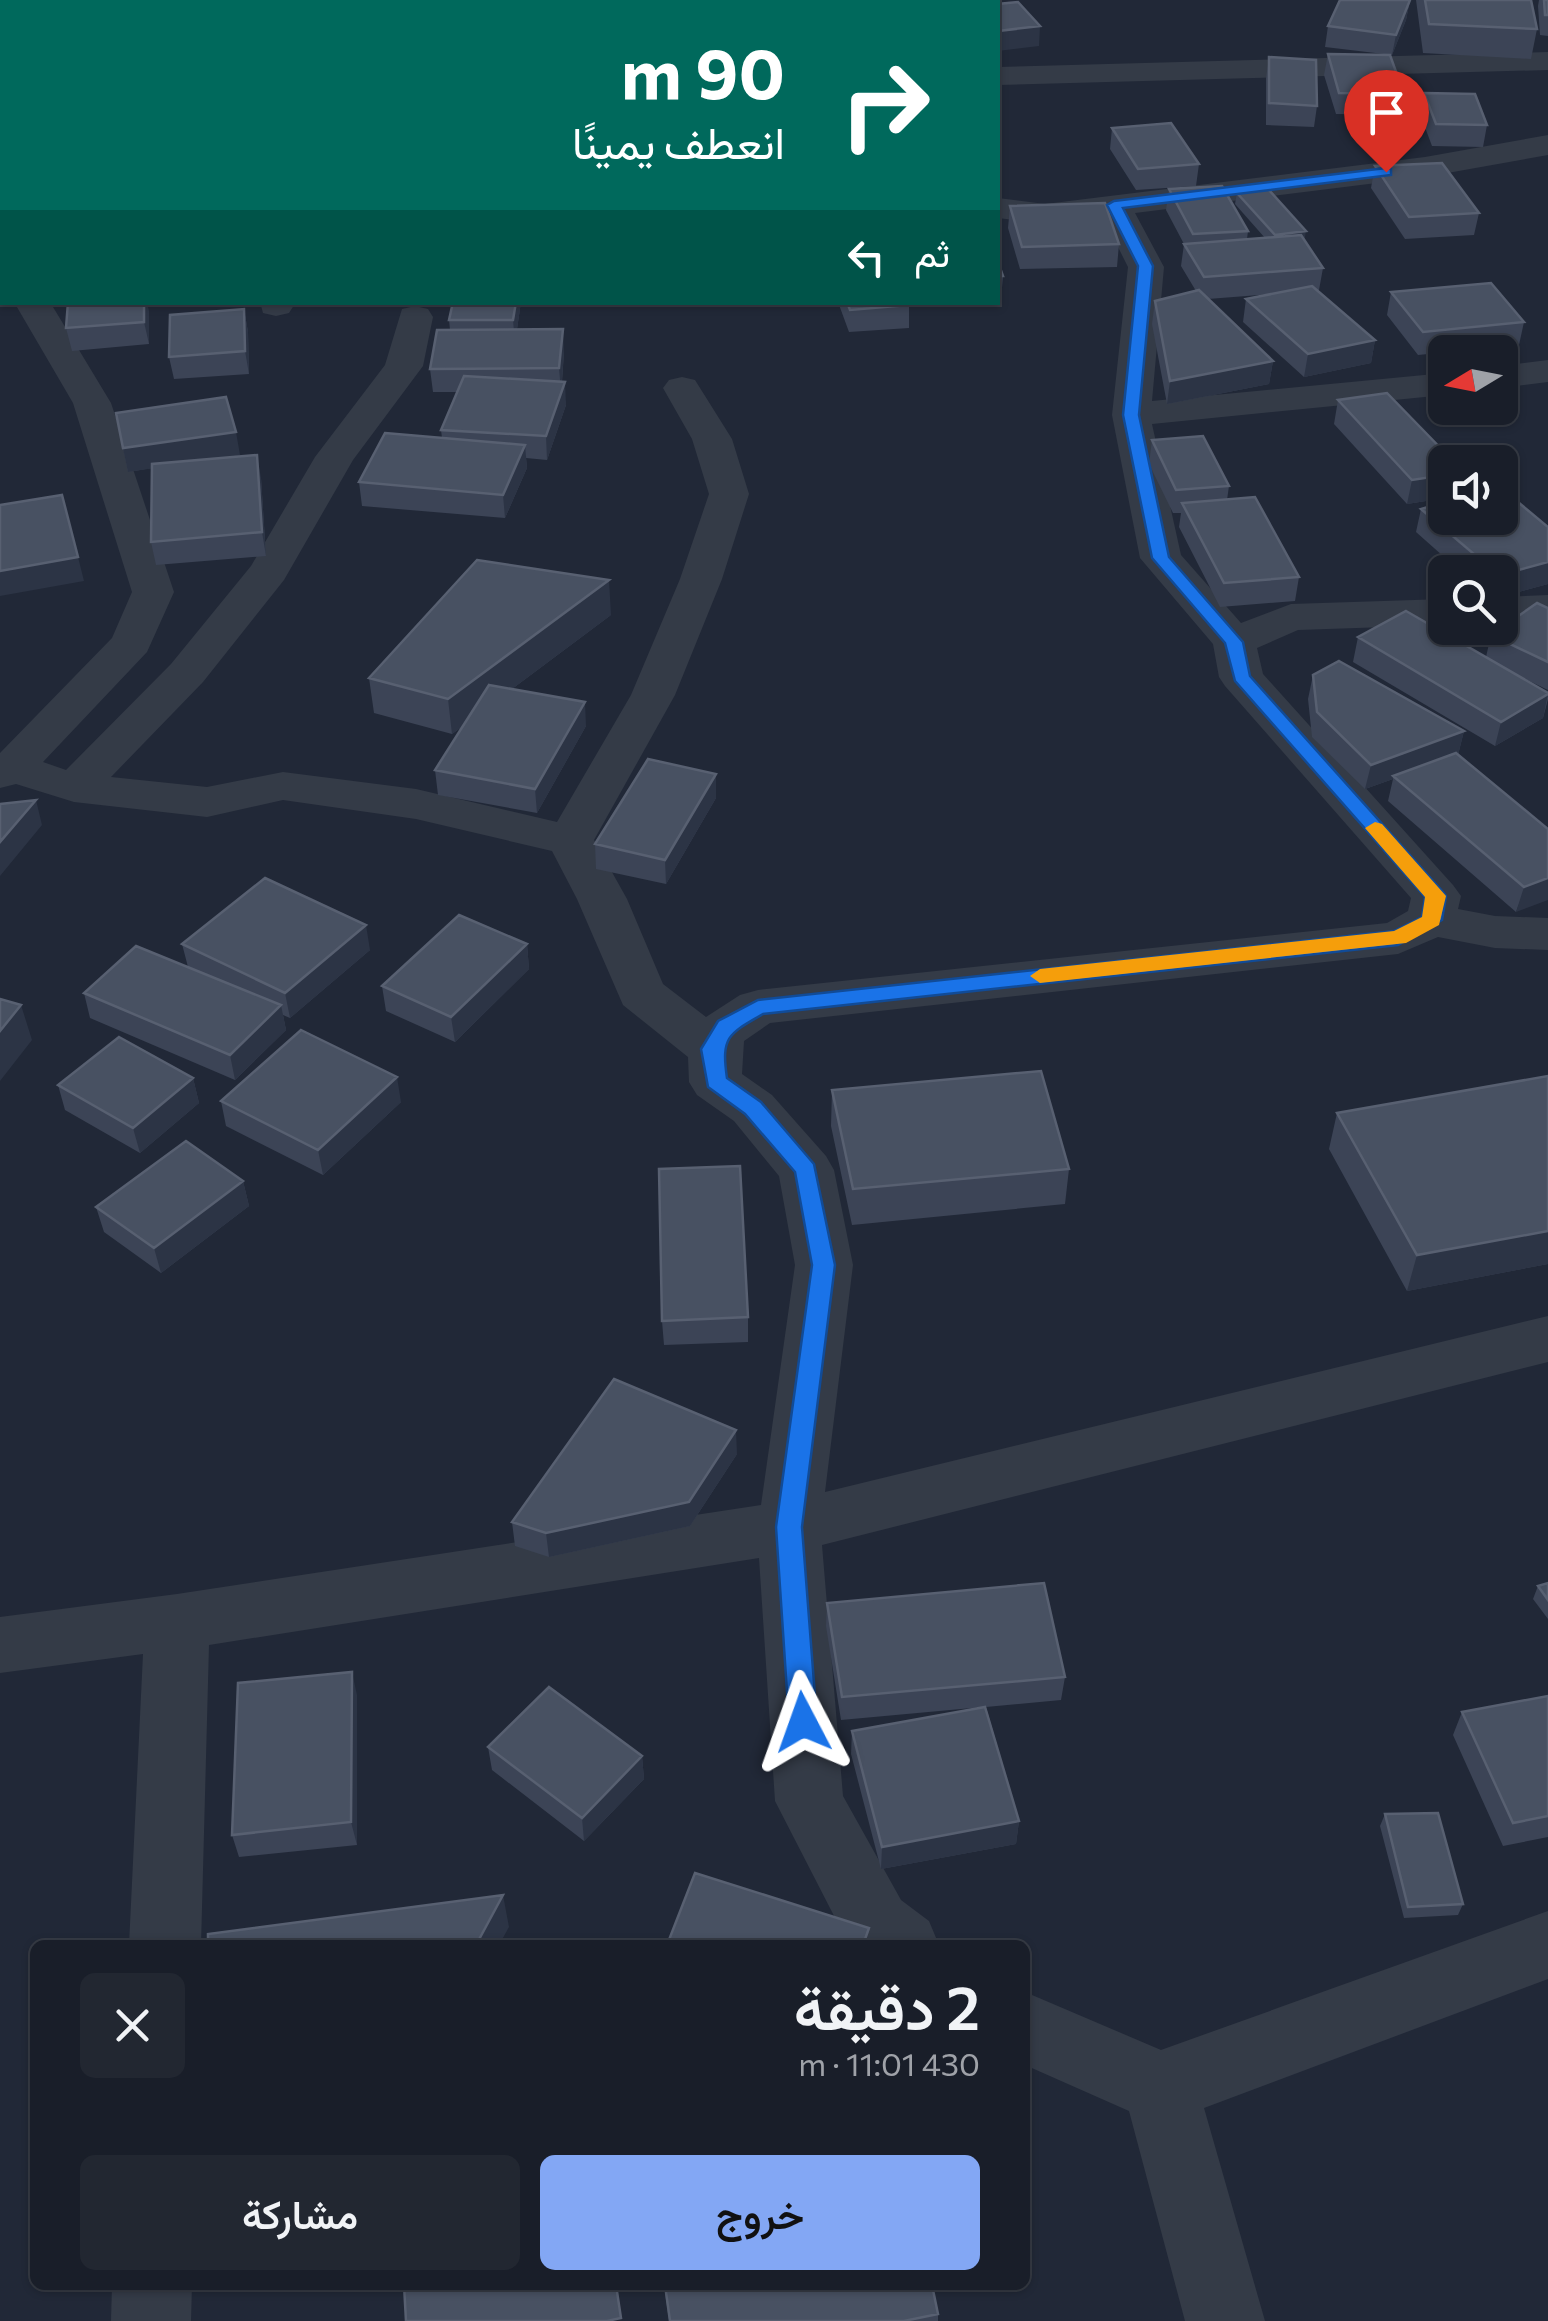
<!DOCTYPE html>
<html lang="ar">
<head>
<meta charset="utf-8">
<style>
  :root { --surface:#191e29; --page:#222731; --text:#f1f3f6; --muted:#9fa2a8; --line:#373c46; --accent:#83a7f4 }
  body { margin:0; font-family:Commissioner,Vazirmatn,sans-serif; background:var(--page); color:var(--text); direction:rtl; height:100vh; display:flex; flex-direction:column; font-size:38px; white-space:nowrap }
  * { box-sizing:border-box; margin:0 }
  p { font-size:32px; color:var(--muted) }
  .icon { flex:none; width:55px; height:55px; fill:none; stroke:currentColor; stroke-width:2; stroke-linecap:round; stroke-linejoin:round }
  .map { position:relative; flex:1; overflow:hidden; direction:ltr }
  .panel { position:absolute; left:30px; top:1940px; width:1000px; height:350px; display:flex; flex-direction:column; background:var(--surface); border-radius:15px; box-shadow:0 2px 8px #0004,0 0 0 2px var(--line); direction:rtl }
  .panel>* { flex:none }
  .top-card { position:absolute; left:0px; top:0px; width:1000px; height:305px; box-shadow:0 2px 8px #0004,0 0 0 2px var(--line); direction:rtl; background:#00695c; color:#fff; overflow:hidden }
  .needle { width:65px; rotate:260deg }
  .tools { position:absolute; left:1428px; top:335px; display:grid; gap:20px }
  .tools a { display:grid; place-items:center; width:90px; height:90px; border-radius:15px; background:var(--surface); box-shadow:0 2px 8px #0004,0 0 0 2px var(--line); font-size:50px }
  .pin { position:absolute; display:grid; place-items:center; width:85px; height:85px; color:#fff; margin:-102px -42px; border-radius:50% 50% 50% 0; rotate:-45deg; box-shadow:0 0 10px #0007 }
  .pin .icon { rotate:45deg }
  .me { position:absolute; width:110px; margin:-55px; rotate:356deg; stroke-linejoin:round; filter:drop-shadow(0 0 8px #0008) }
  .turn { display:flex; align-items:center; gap:35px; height:210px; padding:0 50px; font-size:45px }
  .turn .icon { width:130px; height:130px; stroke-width:2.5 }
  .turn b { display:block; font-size:70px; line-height:85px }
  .then { display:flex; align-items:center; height:95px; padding:0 50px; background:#0003; gap:20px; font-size:38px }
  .round { display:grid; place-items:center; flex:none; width:105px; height:105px; border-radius:15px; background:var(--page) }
  .summary { display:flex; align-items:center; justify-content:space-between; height:170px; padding:0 50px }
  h1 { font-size:60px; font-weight:600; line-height:75px }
  .primary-button { display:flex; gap:20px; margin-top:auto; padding:20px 50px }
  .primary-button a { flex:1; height:115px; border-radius:15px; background:var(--accent); color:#111; font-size:40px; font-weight:600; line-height:115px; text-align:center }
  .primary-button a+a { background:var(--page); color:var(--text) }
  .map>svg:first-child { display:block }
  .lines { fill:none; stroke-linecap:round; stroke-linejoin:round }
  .minor { fill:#343b47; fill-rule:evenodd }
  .wall { fill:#3c4456 }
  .shaded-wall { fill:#2c3445 }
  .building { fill:#485162; stroke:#586071; stroke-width:2.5 }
  .route { fill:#1a73e8; stroke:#114b97; stroke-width:2.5 }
  .slow { fill:#f59e0b }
</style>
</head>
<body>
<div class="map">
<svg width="1548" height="2321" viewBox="0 0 1548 2321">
  <rect width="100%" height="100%" fill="#212837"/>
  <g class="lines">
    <!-- minor -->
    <path class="minor" d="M 914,0 L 944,0 L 944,2 L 914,2 Z
      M 1548,52 L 1548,70 L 998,85 L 998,67 Z
      M 1548,135 L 1548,155 L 1425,177 L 1135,213 L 1164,267 L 1152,401 L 1445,373 L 1445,395 L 1152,424 L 1181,555 L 1241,623 L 1291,604 L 1445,599 L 1445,625 L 1298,630 L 1257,648 L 1263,674 L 1453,885 L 1461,896 L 1458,909 L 1495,916 L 1548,918 L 1548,950 L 1495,948 L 1438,937 L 1398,954 L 770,1023 L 744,1041 L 742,1074 L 772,1095 L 826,1156 L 834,1170 L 853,1265 L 825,1492 L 1548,1316 L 1548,1362 L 822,1545 L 843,1796 L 901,1900 L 929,1921 L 939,1945 L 849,1945 L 775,1801 L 759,1558 L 209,1645 L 201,1945 L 129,1945 L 143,1654 L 0,1673 L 0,1617 L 177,1594 L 761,1505 L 795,1265 L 779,1176 L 734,1121 L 697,1095 L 689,1082 L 688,1057 L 623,1005 L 577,899 L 552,851 L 416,819 L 283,800 L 207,817 L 74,802 L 16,784 L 0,788 L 0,753 L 112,638 L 132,592 L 73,403 L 14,302 L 50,302 L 111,403 L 174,592 L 147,652 L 43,762 L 66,770 L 171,664 L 251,566 L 315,457 L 385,365 L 402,309 L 415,306 L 428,309 L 433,317 L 423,366 L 353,460 L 284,580 L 203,682 L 111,777 L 207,787 L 283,772 L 416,789 L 557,822 L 631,695 L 680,579 L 709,494 L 692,439 L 663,388 L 669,380 L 682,377 L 695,380 L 732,439 L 749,494 L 722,579 L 675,695 L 594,840 L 627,899 L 663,984 L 706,1017 L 740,995 L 758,990 L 1387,923 L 1408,911 L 1411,898 L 1225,686 L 1219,677 L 1213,644 L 1140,558 L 1112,415 L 1128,267 L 1103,217 L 1045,224 L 998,218 L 998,198 L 1045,204 L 1425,157 Z
      M 0,246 L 2,247 L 2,270 L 0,269 Z
      M 260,302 L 296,302 L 289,313 L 276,316 L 263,313 Z
      M 1548,360 L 1548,382 L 1500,388 L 1500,366 Z
      M 1548,595 L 1548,621 L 1500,623 L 1500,597 Z
      M 1548,1911 L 1548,1979 L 1204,2108 L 1265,2321 L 1185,2321 L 1129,2111 L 1025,2065 L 1025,1992 L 1161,2050 Z
      M 112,2285 L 192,2285 L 191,2321 L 111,2321 Z"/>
  </g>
  <!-- wall -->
  <path class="wall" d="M 634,0 L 773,0 L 773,2 L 639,2 Z
    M 1410,0 L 1406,20 L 1392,55 L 1325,47 L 1328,26 Z
    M 1416,0 L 1531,0 L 1537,29 L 1531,59 L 1423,53 Z
    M 1539,0 L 1548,0 L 1548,36 L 1540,35 L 1538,6 Z
    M 0,35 L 2,35 L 2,84 L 0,85 Z
    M 1328,54 L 1404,94 L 1400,115 L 1336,114 L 1324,75 Z
    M 1269,57 L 1317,106 L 1314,127 L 1266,125 L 1266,78 Z
    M 1424,93 L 1487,125 L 1483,147 L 1432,146 L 1420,114 Z
    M 1112,128 L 1199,164 L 1196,186 L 1136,190 L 1110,149 Z
    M 1375,166 L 1479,213 L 1474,235 L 1405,239 L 1371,188 Z
    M 1169,189 L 1248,231 L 1247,239 L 1265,238 L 1235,204 L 1237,193 L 1305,241 L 1323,268 L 1319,290 L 1318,290 L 1375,340 L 1371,363 L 1304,377 L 1243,322 L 1246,299 L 1273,294 L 1208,299 L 1273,361 L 1269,384 L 1167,404 L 1152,324 L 1155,301 L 1196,291 L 1181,266 L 1184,244 L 1166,210 Z
    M 1010,206 L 1119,244 L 1117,267 L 1020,269 L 1008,228 Z
    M 998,262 L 1003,276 L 1001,299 L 998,299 Z
    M 1391,292 L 1524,322 L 1519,345 L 1418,355 L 1387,315 Z
    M 301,302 L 392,302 L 391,307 L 301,307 Z
    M 521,302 L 517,329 L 564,352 L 562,382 L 566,405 L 547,460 L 526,458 L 527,468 L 505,518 L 362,506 L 359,482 L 442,438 L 441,430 L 457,392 L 433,392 L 430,369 L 450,330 L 449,320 Z
    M 838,302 L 909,302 L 909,328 L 849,332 Z
    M 244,309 L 248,332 L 249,374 L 174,379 L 169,357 Z
    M 149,311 L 149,344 L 72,351 L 66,328 Z
    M 1338,400 L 1445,462 L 1445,498 L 1407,504 L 1334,424 Z
    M 116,413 L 240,455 L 221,458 L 261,478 L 266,556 L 156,565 L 151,542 L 152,468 L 128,472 Z
    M 1152,440 L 1229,486 L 1227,500 L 1299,577 L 1295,601 L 1220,607 L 1179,527 L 1181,513 L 1173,513 L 1149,464 Z
    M 1421,509 L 1548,584 L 1500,597 L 1500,572 L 1461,572 L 1416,532 Z
    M 1548,608 L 1548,690 L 1517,675 L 1548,693 L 1548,699 L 1543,718 L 1495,746 L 1353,662 L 1358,637 L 1486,657 L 1491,635 Z
    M 611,615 L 512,689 L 586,726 L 537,813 L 438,795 L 435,770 L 463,726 L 452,734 L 374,713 L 369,678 Z
    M 1313,675 L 1464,731 L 1458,755 L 1548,829 L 1516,912 L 1388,801 L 1393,779 L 1365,789 L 1312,737 L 1308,699 Z
    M 716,774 L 716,798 L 666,884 L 596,869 L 595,844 Z
    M 182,944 L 370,950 L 290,1018 L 283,1015 L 286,1030 L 235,1080 L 90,1018 L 84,993 L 188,967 Z
    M 527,944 L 529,969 L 455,1042 L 386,1011 L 382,986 Z
    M 1548,1076 L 1548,1264 L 1407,1291 L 1329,1149 L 1337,1113 Z
    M 193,1078 L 199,1103 L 140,1153 L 65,1110 L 58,1085 Z
    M 832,1090 L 1069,1169 L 1065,1204 L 852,1225 L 831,1126 Z
    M 221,1101 L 401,1102 L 323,1175 L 226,1126 Z
    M 243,1181 L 249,1206 L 161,1273 L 104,1232 L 96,1207 Z
    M 748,1317 L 748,1342 L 664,1345 L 662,1321 Z
    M 737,1454 L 690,1526 L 549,1557 L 515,1546 L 512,1522 Z
    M 1548,1583 L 1548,1619 L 1533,1599 L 1538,1586 Z
    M 827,1603 L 1065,1677 L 1061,1700 L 986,1707 L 1019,1821 L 1016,1844 L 881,1869 L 851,1754 L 852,1731 L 983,1707 L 841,1720 L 826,1626 Z
    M 357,1695 L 357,1845 L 239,1857 L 232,1835 Z
    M 1548,1696 L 1548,1837 L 1503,1846 L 1453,1735 L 1462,1712 Z
    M 488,1747 L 642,1756 L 644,1779 L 584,1841 L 492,1770 Z
    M 1385,1814 L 1463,1904 L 1458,1915 L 1404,1918 L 1380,1826 Z
    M 664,2285 L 932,2285 L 938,2314 L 938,2321 L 669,2321 Z"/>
  <!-- shaded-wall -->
  <path class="shaded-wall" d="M 0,0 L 40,0 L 40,2 L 2,2 L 2,8 L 0,8 Z
    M 246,0 L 303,0 L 278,2 L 246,2 Z
    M 661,0 L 698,0 L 691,2 L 661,2 Z
    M 1410,0 L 1406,20 L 1392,55 L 1396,35 Z
    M 1040,26 L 1039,46 L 998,51 L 998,31 Z
    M 2,112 L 2,137 L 0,139 L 0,114 Z
    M 1306,231 L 1304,243 L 1273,246 L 1275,235 Z
    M 144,302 L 147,302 L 149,311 L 149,344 L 144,322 Z
    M 516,302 L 521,302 L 515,343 L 513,320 Z
    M 244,309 L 248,332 L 249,374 L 245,351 Z
    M 563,329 L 564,352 L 561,391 L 559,368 Z
    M 1375,340 L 1371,363 L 1304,377 L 1308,354 Z
    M 1273,361 L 1269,384 L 1167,404 L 1170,381 Z
    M 565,382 L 566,405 L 547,460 L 546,436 Z
    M 236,432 L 240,455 L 128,472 L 123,448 Z
    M 525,445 L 527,468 L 505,518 L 503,495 Z
    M 257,455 L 261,478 L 266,556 L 262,532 Z
    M 1445,475 L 1445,498 L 1407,504 L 1412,480 Z
    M 78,557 L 84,581 L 0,596 L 0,571 Z
    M 1548,562 L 1548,584 L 1500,597 L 1500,575 Z
    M 609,580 L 611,615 L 452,734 L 448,699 Z
    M 1548,694 L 1543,718 L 1495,746 L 1501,722 Z
    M 585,702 L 586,726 L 537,813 L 535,789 Z
    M 1464,731 L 1458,755 L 1393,776 L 1393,779 L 1365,789 L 1371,765 Z
    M 716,774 L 716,798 L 666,884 L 665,860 Z
    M 36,800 L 42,825 L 0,876 L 0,842 Z
    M 1548,878 L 1548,900 L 1516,912 L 1524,887 Z
    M 366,925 L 370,950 L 290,1018 L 285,993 Z
    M 527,944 L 529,969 L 455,1042 L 451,1017 Z
    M 21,1005 L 32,1040 L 0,1081 L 0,1031 Z
    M 281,1005 L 286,1030 L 235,1080 L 230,1055 Z
    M 397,1077 L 401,1102 L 323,1175 L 318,1150 Z
    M 193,1078 L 199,1103 L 140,1153 L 133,1128 Z
    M 243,1181 L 249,1206 L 161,1273 L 154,1248 Z
    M 1548,1231 L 1548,1264 L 1407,1291 L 1417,1255 Z
    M 736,1430 L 737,1454 L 690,1526 L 549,1557 L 546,1533 Z
    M 352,1672 L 357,1695 L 357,1845 L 351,1822 Z
    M 642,1756 L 644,1779 L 584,1841 L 582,1818 Z
    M 1019,1821 L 1016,1844 L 881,1869 L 882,1847 Z
    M 503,1895 L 509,1927 L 499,1945 L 476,1945 Z"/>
  <!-- building -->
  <path class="building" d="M 50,0 L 129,0 L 126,2 L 48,2 Z
    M 362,0 L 378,0 L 381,2 L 350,2 Z
    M 572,0 L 579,0 L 585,2 L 565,2 Z
    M 679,0 L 765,0 L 761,2 L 674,2 Z
    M 1340,0 L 1410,0 L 1396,35 L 1328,26 Z
    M 1425,0 L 1531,0 L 1537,29 L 1429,24 Z
    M 1544,0 L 1548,0 L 1548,15 L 1545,15 Z
    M 1018,2 L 1040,26 L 998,31 L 998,4 Z
    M 0,35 L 2,35 L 2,63 L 0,64 Z
    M 1328,54 L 1390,55 L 1404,94 L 1339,93 Z
    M 1269,57 L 1316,60 L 1317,106 L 1269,103 Z
    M 0,91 L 2,91 L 2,112 L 0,114 Z
    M 1424,93 L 1475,94 L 1487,125 L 1436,124 Z
    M 1171,123 L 1199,164 L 1138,169 L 1112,128 Z
    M 1442,163 L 1479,213 L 1409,217 L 1375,166 Z
    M 1222,186 L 1248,231 L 1193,234 L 1169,189 Z
    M 1268,189 L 1306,231 L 1275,235 L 1237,193 Z
    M 1105,203 L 1119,244 L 1022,247 L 1010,206 Z
    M 1301,235 L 1323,268 L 1204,277 L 1184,244 Z
    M 998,262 L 1003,276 L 998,276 Z
    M 1491,283 L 1524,322 L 1423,332 L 1391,292 Z
    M 1312,286 L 1375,340 L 1308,354 L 1246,299 Z
    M 1199,290 L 1273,361 L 1170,381 L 1155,301 Z
    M 68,302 L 144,302 L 144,322 L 66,328 Z
    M 453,302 L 516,302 L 513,320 L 449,320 Z
    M 847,302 L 909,302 L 910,305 L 850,310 Z
    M 244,309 L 245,351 L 169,357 L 170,315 Z
    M 563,329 L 559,368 L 430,369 L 437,330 Z
    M 464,376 L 565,382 L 546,436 L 441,430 Z
    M 1387,393 L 1454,462 L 1445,462 L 1445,475 L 1412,480 L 1338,400 Z
    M 226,397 L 236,432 L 123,448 L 116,413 Z
    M 385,433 L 525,445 L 503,495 L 359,482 Z
    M 1203,436 L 1229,486 L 1176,490 L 1152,440 Z
    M 257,455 L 262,532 L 151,542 L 152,464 Z
    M 1501,488 L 1548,527 L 1548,562 L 1500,575 L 1500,572 L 1495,572 L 1421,509 L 1445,502 L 1445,518 L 1500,518 Z
    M 62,495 L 78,557 L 0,571 L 0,505 Z
    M 1255,497 L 1299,577 L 1224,583 L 1182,503 Z
    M 477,560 L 609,580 L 448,699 L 369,678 Z
    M 1537,603 L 1548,608 L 1548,662 L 1491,635 Z
    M 1406,611 L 1548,693 L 1548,694 L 1501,722 L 1358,637 Z
    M 1339,661 L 1464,731 L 1371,765 L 1317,712 L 1313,675 Z
    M 489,685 L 585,702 L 535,789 L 435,770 Z
    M 1456,753 L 1548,829 L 1548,878 L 1524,887 L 1393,776 Z
    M 648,759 L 716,774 L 665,860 L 595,844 Z
    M 36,800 L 0,842 L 0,804 Z
    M 265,878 L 366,925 L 285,993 L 182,944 Z
    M 459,915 L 527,944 L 451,1017 L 382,986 Z
    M 136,946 L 281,1005 L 230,1055 L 84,993 Z
    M 0,999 L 21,1005 L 0,1031 Z
    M 301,1030 L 397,1077 L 318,1150 L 221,1101 Z
    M 119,1037 L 193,1078 L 133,1128 L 58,1085 Z
    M 1041,1071 L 1069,1169 L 853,1189 L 832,1090 Z
    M 1548,1076 L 1548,1231 L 1417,1255 L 1337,1113 Z
    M 186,1141 L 243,1181 L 154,1248 L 96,1207 Z
    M 740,1166 L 748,1317 L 662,1321 L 659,1169 Z
    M 614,1379 L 736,1430 L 689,1502 L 546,1533 L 512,1522 Z
    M 1044,1583 L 1065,1677 L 842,1697 L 827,1603 Z
    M 1548,1583 L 1548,1600 L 1538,1586 Z
    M 352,1672 L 351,1822 L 232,1835 L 238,1683 Z
    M 549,1687 L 642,1756 L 582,1818 L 488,1747 Z
    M 1548,1696 L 1548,1816 L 1513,1823 L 1462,1712 Z
    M 985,1707 L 1019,1821 L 882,1847 L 852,1731 Z
    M 1438,1813 L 1463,1904 L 1408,1907 L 1385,1814 Z
    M 695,1873 L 869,1928 L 863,1945 L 667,1945 Z
    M 503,1895 L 476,1945 L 208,1945 L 208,1934 Z
    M 404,2285 L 616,2285 L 621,2318 L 607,2321 L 406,2321 Z
    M 665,2285 L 932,2285 L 938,2314 L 904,2321 L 670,2321 Z"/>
  <!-- route -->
  <path class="route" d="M 1386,168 L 1391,169 L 1391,175 L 1123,208 L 1153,266 L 1139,415 L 1169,557 L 1243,642 L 1250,676 L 1443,892 L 1446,896 L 1442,920 L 1398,945 L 763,1014 C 728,1034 721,1037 727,1078 L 761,1102 L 814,1164 L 835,1265 L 802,1527 L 817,1722 L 813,1731 L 803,1735 L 793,1731 L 789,1722 L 776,1527 L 812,1265 L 795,1172 L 745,1114 L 708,1087 L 701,1049 L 718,1021 L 758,1000 L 1394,931 L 1422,917 L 1425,897 L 1235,681 L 1225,643 L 1152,558 L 1123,415 L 1138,266 L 1107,205 L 1114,201 Z"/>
  <!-- slow -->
  <path class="slow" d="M 1375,822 L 1382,824 L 1446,896 L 1439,925 L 1406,943 L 1040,983 L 1030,976 L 1040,969 L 1394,931 L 1422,917 L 1425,897 L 1365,828 Z"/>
</svg>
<div class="tools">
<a><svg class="needle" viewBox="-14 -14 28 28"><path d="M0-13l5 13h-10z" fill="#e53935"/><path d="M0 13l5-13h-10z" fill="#9fa2a8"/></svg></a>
<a><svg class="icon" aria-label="sound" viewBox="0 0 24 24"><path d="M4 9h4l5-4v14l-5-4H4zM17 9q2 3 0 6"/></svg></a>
<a><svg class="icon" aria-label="search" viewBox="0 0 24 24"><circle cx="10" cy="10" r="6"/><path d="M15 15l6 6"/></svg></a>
</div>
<div class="pin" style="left:1386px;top:172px;background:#d93025"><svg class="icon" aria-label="arrive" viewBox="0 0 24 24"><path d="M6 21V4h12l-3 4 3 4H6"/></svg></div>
<svg class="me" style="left:803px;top:1722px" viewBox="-20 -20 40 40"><path d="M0-17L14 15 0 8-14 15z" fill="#1a73e8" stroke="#fff" stroke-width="4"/></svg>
<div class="top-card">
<div class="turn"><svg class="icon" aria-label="right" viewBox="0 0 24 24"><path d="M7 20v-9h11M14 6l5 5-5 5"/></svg><div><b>90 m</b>انعطف يمينًا</div></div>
<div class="then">ثم<svg class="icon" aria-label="left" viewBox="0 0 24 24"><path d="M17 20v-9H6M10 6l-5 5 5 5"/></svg></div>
</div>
<section class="panel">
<div class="summary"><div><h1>2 دقيقة</h1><p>430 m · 11:01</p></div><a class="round"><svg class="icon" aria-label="close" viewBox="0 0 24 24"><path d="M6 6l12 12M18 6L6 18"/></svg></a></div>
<div class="primary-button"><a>خروج</a><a>مشاركة</a></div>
</section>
</div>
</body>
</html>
